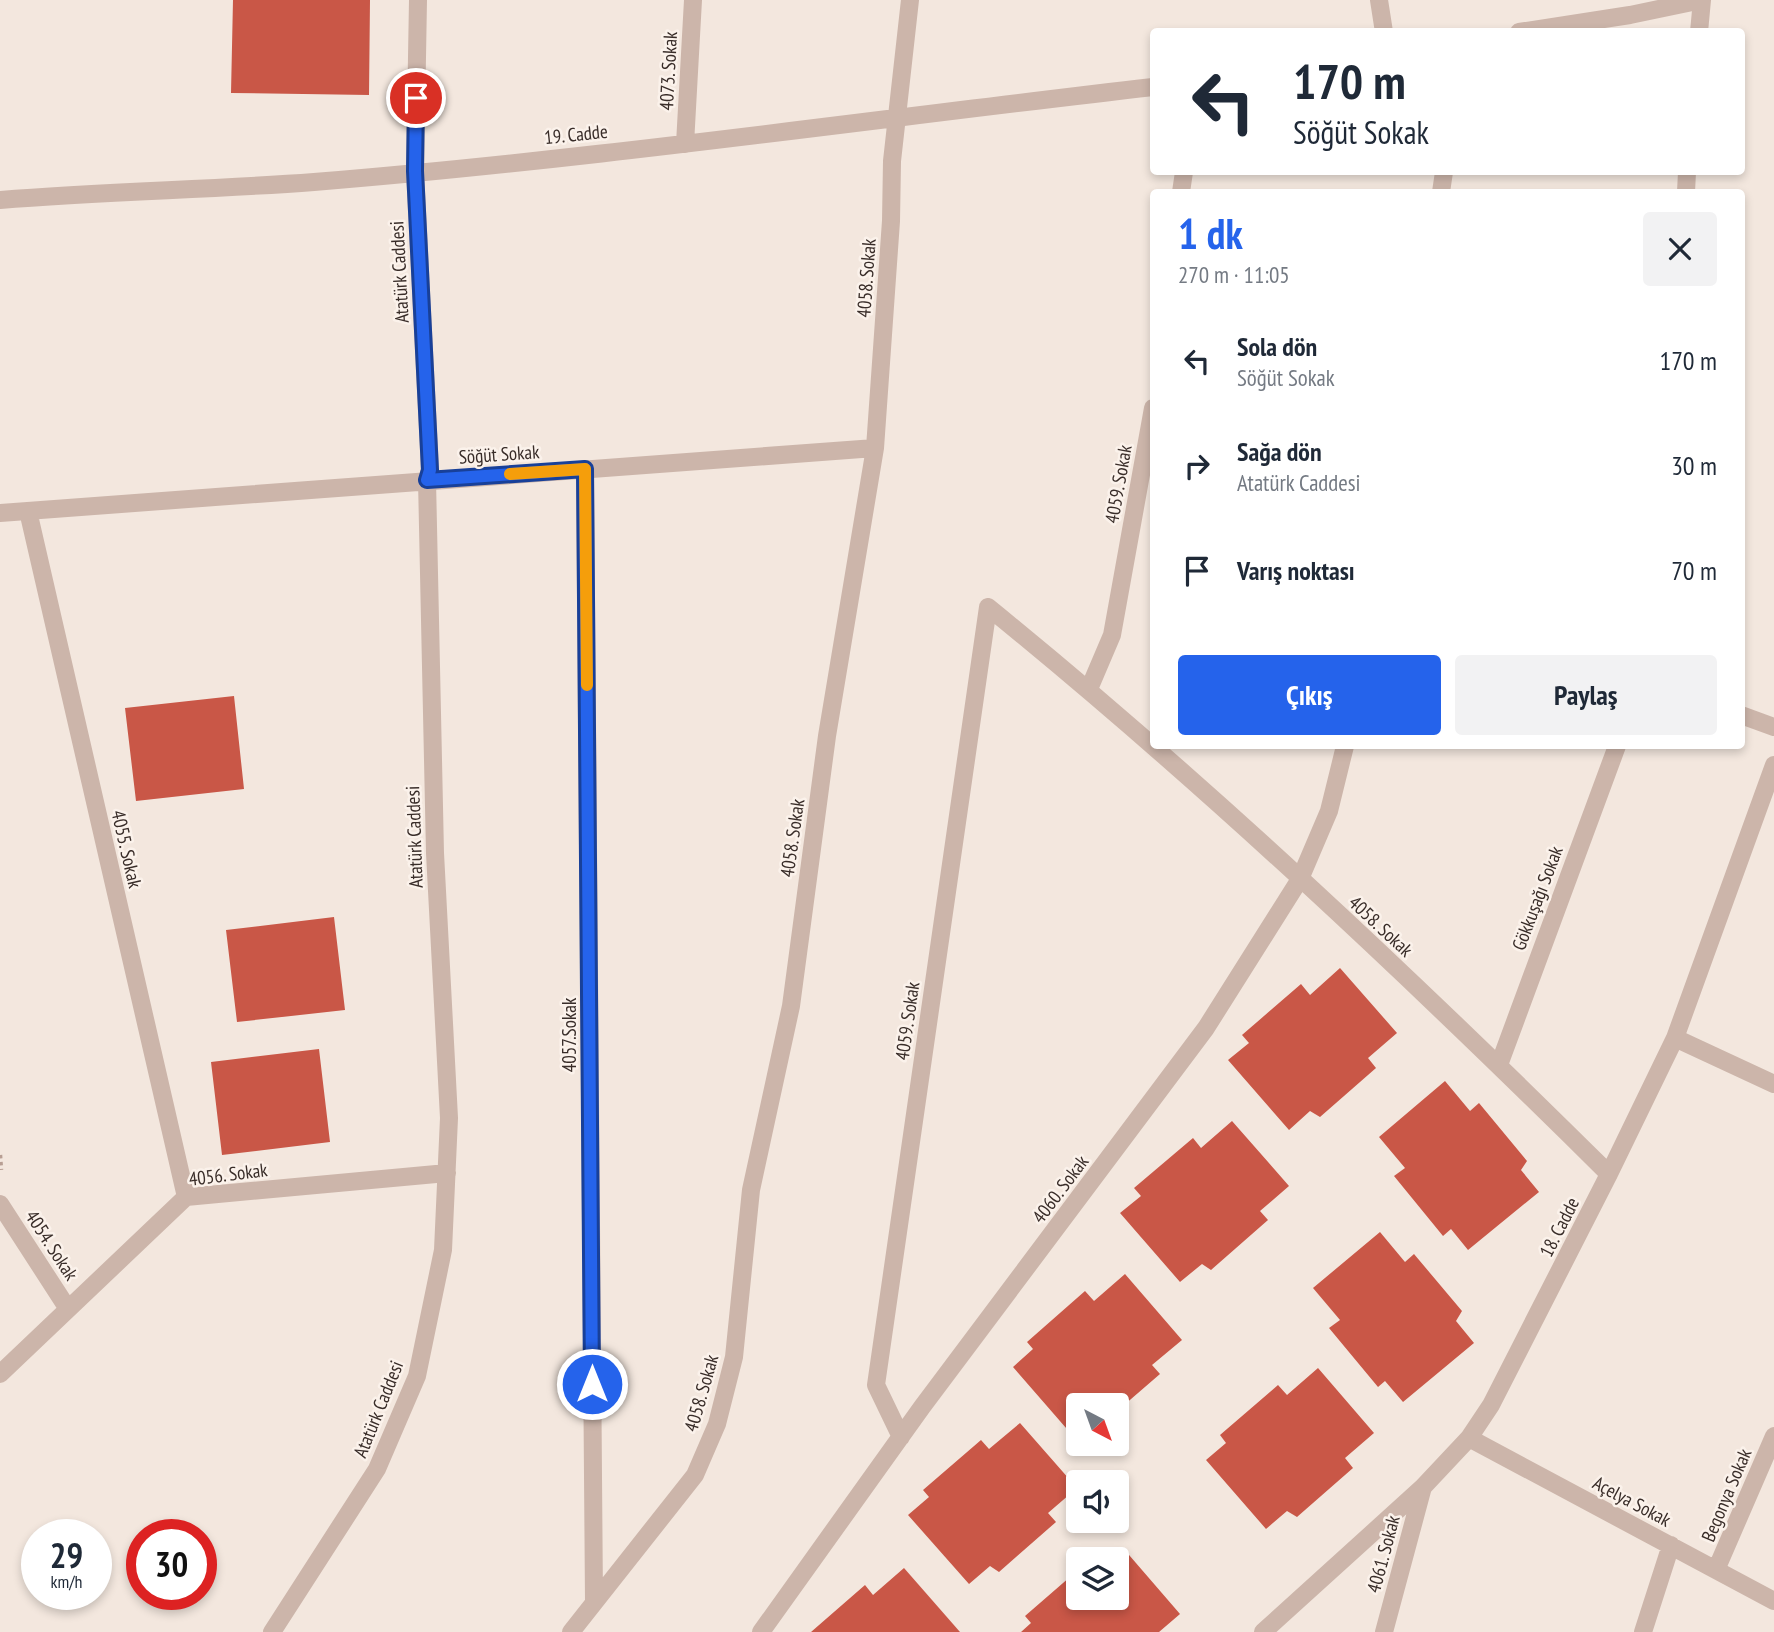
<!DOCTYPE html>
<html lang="tr">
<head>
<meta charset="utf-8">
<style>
  :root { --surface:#fff; --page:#f2f2f3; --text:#1f2937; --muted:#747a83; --accent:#2563eb }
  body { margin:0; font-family:"PT Sans Narrow",sans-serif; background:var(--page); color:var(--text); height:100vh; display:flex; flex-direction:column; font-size:26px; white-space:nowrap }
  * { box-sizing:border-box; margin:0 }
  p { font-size:23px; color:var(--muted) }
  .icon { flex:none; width:38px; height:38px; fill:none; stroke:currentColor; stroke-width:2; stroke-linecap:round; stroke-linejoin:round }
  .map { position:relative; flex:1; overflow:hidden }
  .drawer { position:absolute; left:1150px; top:189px; width:595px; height:560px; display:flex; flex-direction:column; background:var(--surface); border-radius:7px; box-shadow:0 4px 10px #0003 }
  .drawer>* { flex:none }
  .top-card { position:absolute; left:1150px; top:28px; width:595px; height:147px; border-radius:7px; box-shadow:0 4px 10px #0003; background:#fff; color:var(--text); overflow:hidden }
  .needle { width:46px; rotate:139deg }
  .controls { position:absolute; left:1066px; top:1393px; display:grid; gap:14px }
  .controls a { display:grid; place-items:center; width:63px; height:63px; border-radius:7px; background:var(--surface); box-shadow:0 4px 10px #0003; font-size:35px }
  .speed { position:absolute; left:21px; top:1519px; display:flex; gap:14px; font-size:35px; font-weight:700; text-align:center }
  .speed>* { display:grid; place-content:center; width:91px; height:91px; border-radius:50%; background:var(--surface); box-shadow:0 4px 10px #0003; line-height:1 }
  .speed small { font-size:18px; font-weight:400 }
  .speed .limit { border:10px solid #d22; background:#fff; color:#111 }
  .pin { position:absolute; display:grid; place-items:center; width:60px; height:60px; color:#fff; margin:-30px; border:4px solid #fff; border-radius:50%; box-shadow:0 2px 7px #0007 }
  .me { position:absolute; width:77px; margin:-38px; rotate:0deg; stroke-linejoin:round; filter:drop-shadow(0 0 5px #0008) }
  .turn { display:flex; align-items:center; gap:24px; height:147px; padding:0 28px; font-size:32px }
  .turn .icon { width:91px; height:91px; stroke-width:2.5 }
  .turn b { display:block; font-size:49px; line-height:60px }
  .round { display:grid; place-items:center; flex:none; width:74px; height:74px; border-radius:7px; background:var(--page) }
  .overview { display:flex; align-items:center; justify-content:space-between; height:119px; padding:0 28px }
  h1 { font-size:42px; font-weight:800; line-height:52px; color:var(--accent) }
  .primary-button { display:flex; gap:14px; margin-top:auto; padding:14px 28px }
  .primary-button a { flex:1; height:80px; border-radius:7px; background:var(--accent); color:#fff; font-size:28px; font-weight:800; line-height:80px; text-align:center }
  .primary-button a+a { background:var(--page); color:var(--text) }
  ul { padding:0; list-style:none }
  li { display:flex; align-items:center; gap:21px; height:105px; padding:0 28px }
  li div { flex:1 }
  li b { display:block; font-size:26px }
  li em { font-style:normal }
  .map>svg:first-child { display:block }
  .building { fill:#c95747 }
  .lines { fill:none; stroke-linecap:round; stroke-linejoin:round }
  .path { stroke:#b89f94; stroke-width:4.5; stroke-dasharray:3.5 3.5; stroke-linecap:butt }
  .minor { stroke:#ccb5aa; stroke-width:18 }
  .route-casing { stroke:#184099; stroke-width:18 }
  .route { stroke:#2563eb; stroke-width:12 }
  .slow { stroke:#f59e0b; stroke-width:12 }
  .labels { text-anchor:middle; stroke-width:5; stroke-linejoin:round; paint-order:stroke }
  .street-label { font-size:19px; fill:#392d29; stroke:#fbf2eb }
</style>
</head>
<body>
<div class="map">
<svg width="1774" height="1632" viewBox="0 0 1774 1632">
  <rect width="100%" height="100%" fill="#f3e7de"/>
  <!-- building -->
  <path class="building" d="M 233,0 L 370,0 L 369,95 L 231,93 Z
    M 234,696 L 244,789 L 136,801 L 125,708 Z
    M 334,917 L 345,1010 L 237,1022 L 226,930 Z
    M 1340,968 L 1397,1033 L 1368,1058 L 1376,1068 L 1320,1117 L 1310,1111 L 1289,1130 L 1228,1060 L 1249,1043 L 1242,1035 L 1301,984 L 1310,995 Z
    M 319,1049 L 330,1142 L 222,1155 L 211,1062 Z
    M 1445,1081 L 1470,1111 L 1479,1103 L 1527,1161 L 1521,1170 L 1539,1192 L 1468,1250 L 1451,1229 L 1443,1236 L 1394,1176 L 1405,1168 L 1379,1137 Z
    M 1232,1121 L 1289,1186 L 1260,1211 L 1268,1220 L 1211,1270 L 1202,1264 L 1180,1282 L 1120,1213 L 1141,1196 L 1134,1188 L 1193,1138 L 1201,1148 Z
    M 1380,1232 L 1405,1262 L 1414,1254 L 1462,1311 L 1456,1321 L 1474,1343 L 1403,1402 L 1385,1381 L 1378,1387 L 1329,1328 L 1340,1320 L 1313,1288 Z
    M 1125,1274 L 1182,1340 L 1152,1365 L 1160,1374 L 1116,1412 L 1116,1405 L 1078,1405 L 1078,1432 L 1073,1436 L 1013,1367 L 1033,1349 L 1027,1342 L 1085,1291 L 1094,1301 Z
    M 1318,1368 L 1374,1433 L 1345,1458 L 1353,1468 L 1297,1517 L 1287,1511 L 1266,1529 L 1206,1460 L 1226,1443 L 1220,1435 L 1278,1385 L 1287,1395 Z
    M 1020,1423 L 1077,1488 L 1048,1513 L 1056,1522 L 999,1572 L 990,1566 L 969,1584 L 908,1515 L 929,1497 L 923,1490 L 981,1440 L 989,1449 Z
    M 1123,1548 L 1180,1614 L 1159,1632 L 1021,1632 L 1031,1623 L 1025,1616 L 1078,1570 L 1078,1598 L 1116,1598 L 1116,1559 L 1110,1559 Z
    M 904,1568 L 960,1632 L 811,1632 L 865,1585 L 873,1595 Z"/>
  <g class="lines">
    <!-- path -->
    <path class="path" d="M 0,1155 L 1,1170"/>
    <!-- minor -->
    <path class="minor" d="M 1379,0 L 1384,32
      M 1519,32 L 1630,15 L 1702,0
      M 1699,32 L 1702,0
      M 685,144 L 693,0
      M 1181,192 L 1184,172
      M 1441,192 L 1444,172
      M 1686,192 L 1687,172
      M 0,200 C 104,191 210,190 314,182 C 595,159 874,119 1153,87
      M 585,469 L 594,1601
      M 28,511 L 186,1197
      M 0,513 L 875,448
      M 988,607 C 1206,784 1410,977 1609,1174
      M 1089,689 L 1112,635 L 1153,408
      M 1741,715 L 1774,727
      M 1675,1038 L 1774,1084
      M 1499,1065 L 1617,746
      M 0,1204 L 68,1309
      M 0,1374 L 186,1197 L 447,1173
      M 901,1437 L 876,1385 L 988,607
      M 1469,1438 L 1774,1601
      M 1716,1570 L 1774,1436
      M 272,1632 L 377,1469 L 417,1376 L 443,1250 L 449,1118 L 435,853 L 427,480 L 430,470 L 415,171 L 418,0
      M 571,1632 L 695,1475 L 717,1424 L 734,1357 L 751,1190 L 791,1006 L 827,736 L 875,448 L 891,221 L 892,161 L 910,0
      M 761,1632 L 922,1407 L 1206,1028 L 1300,879 L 1329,811 L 1345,746
      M 1263,1632 L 1423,1487 L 1469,1438 L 1491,1405 L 1609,1174 L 1675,1038 L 1774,765
      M 1384,1632 L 1423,1487
      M 1643,1632 L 1671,1545"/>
  </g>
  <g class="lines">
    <defs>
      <path id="route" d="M 416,98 L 415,171 L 430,470 L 427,480 L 585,469 L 592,1384"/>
    </defs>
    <!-- route casing -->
    <use href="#route" class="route-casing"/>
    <!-- route -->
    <use href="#route" class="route"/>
    <!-- slow -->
    <path class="slow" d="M 510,474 L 585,469 L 587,685"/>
  </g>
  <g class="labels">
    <!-- street labels -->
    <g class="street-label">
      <text transform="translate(668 71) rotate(-87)" y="7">4073. Sokak</text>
      <text transform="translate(576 134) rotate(-6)" y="7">19. Cadde</text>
      <text transform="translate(399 272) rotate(-93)" y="7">Atatürk Caddesi</text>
      <text transform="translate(866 278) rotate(-86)" y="7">4058. Sokak</text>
      <text transform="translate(499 454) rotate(-4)" y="7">Söğüt Sokak</text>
      <text transform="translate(1118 484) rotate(-80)" y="7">4059. Sokak</text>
      <text transform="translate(414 837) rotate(-92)" y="7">Atatürk Caddesi</text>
      <text transform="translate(792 838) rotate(-82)" y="7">4058. Sokak</text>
      <text transform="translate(127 849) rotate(77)" y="7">4055. Sokak</text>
      <text transform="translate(1537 898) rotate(-69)" y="7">Gökkuşağı Sokak</text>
      <text transform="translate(1381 926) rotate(43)" y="7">4058. Sokak</text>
      <text transform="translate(907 1021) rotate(-82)" y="7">4059. Sokak</text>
      <text transform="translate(569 1035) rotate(-90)" y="7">4057.Sokak</text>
      <text transform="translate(228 1174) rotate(-7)" y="7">4056. Sokak</text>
      <text transform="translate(1060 1189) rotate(-53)" y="7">4060. Sokak</text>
      <text transform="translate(1559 1227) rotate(-63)" y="7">18. Cadde</text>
      <text transform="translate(52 1245) rotate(57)" y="7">4054. Sokak</text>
      <text transform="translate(701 1393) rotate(-74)" y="7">4058. Sokak</text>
      <text transform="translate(378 1409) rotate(-68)" y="7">Atatürk Caddesi</text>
      <text transform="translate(1726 1495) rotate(-67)" y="7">Begonya Sokak</text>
      <text transform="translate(1632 1501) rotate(28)" y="7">Açelya Sokak</text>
      <text transform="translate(1383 1554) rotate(-75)" y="7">4061. Sokak</text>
    </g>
  </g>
</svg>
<div class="controls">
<a><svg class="needle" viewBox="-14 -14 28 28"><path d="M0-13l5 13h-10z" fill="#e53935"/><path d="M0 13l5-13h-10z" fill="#747a83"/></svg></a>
<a><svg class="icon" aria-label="sound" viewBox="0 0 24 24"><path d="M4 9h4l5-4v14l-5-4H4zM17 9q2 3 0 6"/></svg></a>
<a><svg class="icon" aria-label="layers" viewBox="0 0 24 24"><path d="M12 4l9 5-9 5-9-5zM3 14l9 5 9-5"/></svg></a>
</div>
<div class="speed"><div>29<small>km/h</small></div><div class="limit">30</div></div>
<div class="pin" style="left:416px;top:98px;background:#d93025"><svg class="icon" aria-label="arrive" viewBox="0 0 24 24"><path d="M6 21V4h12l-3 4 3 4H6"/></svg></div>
<svg class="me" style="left:592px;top:1384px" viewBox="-20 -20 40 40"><circle r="17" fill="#2563eb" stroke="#fff" stroke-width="3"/><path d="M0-11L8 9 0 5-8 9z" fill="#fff"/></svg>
<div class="top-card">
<div class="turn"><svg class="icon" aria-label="left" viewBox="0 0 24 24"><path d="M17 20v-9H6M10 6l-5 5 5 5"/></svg><div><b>170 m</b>Söğüt Sokak</div></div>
</div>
<section class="drawer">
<div class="overview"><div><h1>1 dk</h1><p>270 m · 11:05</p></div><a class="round"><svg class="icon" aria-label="close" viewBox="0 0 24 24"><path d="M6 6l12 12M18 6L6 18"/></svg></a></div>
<ul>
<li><svg class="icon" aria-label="left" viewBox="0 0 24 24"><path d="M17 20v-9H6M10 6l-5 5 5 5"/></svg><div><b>Sola dön</b><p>Söğüt Sokak</p></div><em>170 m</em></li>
<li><svg class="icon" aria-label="right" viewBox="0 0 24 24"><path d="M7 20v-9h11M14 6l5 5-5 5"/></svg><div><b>Sağa dön</b><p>Atatürk Caddesi</p></div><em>30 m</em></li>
<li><svg class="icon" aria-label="arrive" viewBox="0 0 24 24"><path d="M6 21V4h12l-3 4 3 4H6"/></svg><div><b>Varış noktası</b></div><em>70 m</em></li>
</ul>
<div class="primary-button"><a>Çıkış</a><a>Paylaş</a></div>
</section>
</div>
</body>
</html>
